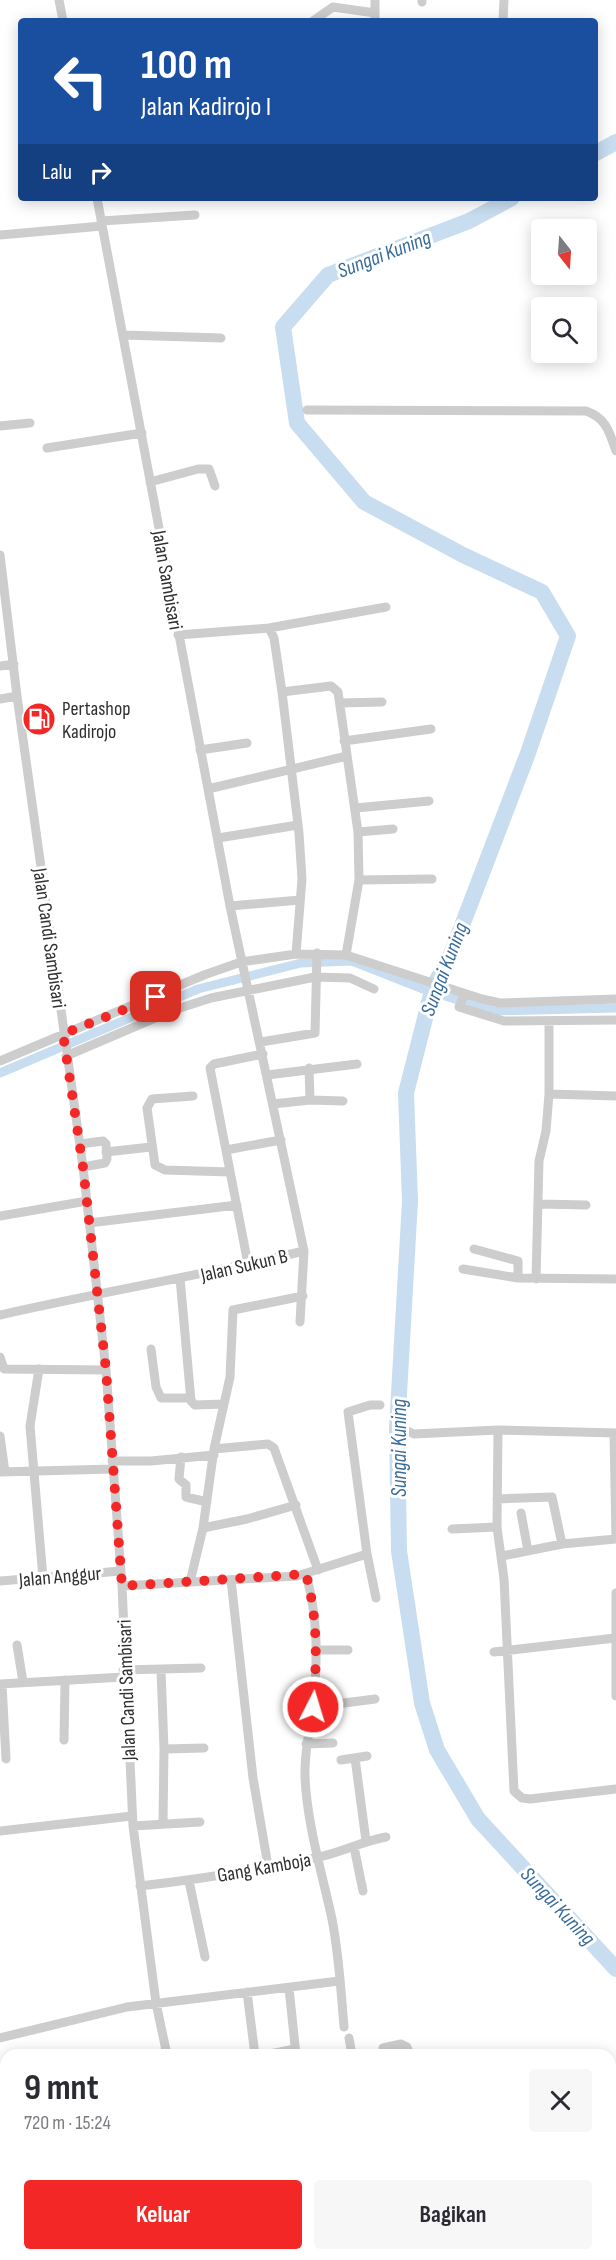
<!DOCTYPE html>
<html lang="id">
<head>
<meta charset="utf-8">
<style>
  :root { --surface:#fff; --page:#f7f7f7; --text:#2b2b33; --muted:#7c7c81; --accent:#f32726 }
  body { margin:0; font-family:"Sofia Sans Condensed",sans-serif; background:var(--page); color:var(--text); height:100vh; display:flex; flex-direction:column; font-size:22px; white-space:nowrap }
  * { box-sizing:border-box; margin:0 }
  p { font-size:20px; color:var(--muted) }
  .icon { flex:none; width:33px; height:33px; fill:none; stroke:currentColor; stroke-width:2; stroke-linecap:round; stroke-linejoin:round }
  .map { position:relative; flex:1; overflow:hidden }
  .sheet { position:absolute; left:0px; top:2049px; width:616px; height:212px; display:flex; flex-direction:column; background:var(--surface); border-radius:18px 18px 0 0; box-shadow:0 3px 15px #0003 }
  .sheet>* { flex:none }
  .banner { position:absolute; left:18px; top:18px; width:580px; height:183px; border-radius:6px; box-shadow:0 3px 15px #0003; background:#1a4fa0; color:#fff; overflow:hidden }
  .needle { width:39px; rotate:163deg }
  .controls { position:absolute; left:531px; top:219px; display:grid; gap:12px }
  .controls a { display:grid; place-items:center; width:66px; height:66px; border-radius:6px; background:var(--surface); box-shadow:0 3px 15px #0003; font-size:30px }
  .pin { position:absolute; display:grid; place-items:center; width:51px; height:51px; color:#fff; margin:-26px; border-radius:12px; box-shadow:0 3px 9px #0006 }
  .me { position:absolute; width:66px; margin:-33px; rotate:5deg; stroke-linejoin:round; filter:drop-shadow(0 0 4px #0008) }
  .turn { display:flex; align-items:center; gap:21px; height:126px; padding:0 24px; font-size:27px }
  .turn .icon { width:78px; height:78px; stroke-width:2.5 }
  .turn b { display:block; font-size:42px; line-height:51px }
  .then { display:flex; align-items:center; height:57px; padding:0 24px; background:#0003; gap:12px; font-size:22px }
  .round { display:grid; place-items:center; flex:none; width:63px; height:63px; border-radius:6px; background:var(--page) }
  .headline { display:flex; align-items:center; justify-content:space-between; height:102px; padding:0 24px }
  h1 { font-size:36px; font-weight:700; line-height:45px }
  .action { display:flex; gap:12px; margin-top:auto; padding:12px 24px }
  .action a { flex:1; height:69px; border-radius:6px; background:var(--accent); color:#fff; font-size:24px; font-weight:700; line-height:69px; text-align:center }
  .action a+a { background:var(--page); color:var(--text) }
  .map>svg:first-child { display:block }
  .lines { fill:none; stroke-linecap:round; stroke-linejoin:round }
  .canal { stroke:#c8ddef; stroke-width:9 }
  .river { stroke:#c8ddef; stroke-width:16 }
  .minor { stroke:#cdcdcd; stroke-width:9 }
  .route { stroke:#f32726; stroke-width:10; stroke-dasharray:0 18 }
  .labels { text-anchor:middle; stroke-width:6; stroke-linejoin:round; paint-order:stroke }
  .street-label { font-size:20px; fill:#303030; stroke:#fff }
  .poi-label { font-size:20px; fill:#303030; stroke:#fff; text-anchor:start }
  .water-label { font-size:21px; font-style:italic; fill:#376b99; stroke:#fff }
</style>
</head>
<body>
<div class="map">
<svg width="616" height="2260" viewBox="0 0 616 2260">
  <rect width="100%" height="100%" fill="#fff"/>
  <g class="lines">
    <!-- canal -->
    <path class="canal" d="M 0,1073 L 198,989 L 301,963 L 352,961 L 423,989 L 493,1011 L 616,1008"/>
    <!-- river -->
    <path class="river" d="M 596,153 L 616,142
      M 512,198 L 469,221 L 328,275 L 283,327 L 297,423 L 364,502 L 463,555 L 542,592 L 568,636 L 528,753 L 450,957 L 433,987 L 406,1093 L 410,1201 L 397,1429 L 399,1551 L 422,1703 L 437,1750 L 478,1819 L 616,1969"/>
    <!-- minor -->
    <path class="minor" d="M 59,0 L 63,21
      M 375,0 L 375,21
      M 422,0 L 422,2
      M 313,21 L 333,7 L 375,13
      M 503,21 L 504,0
      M 101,221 L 195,215
      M 0,235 L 102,226
      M 123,335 L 221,338
      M 307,410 L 586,411 C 606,418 609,431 616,451
      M 0,426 L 30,423
      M 47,448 L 142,433
      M 150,482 L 198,469 L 209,469 L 215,486
      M 0,555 L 17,696 L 83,1167 L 106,1370 L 122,1586 L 133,1826 L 156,2003 L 167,2055
      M 269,628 L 274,638 L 282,692 L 299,833 L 302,879 L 296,954
      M 178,635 L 269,628 L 386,607
      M 0,666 L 14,664
      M 282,692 L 331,686 L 338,692 L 358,832 L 359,880 L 346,955
      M 0,699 L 17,696
      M 340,703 L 382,702
      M 344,741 L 431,729
      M 200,750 L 247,743
      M 208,789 L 347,756
      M 356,808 L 429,801
      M 358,832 L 393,829
      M 218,838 L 298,825
      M 359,880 L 432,879
      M 230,906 L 300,900
      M 465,994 L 459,1007 L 504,1021 L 616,1020
      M 261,1042 L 315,1033 L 317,953
      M 66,1056 L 174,1010 L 211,998 L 315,977 L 350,978 L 374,989
      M 0,1061 L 204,975 L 241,962 L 296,954 L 346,955 L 482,999 L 500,1003 L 616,999
      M 309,1068 L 310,1100
      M 267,1075 L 357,1064
      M 549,1094 L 616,1096
      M 193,1096 L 152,1099 L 147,1108 L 155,1165 L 165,1170 L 230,1172
      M 273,1104 L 310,1100 L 343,1101
      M 80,1144 L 103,1141 L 106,1144 L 107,1159 L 105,1163 L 83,1167
      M 226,1150 L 281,1140
      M 106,1152 L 151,1147
      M 539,1204 L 586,1205
      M 0,1216 L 87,1201
      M 89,1223 L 237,1205
      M 474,1249 L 518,1261 L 518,1278
      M 248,1264 L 210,1068 L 214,1064 L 263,1054
      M 463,1269 L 518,1278 L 616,1279
      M 180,1278 L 191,1401 L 195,1405 L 224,1404
      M 536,1279 L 539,1161 L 546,1131 L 549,1094 L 549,1021
      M 0,1315 C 101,1292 203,1275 304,1251 L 230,906 L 97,198
      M 300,1322 L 304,1251
      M 151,1349 L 156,1387 L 161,1398 L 190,1398
      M 0,1357 L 4,1369 L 106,1370
      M 39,1369 L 30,1426 L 43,1578
      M 402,1419 L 403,1429 L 414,1434 L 498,1430 L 616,1433
      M 498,1430 L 497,1527 L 504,1579 L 514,1791 L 522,1798 L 530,1799 L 616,1789
      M 614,1433 L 616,1538
      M 0,1436 L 5,1472
      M 214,1449 L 268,1444 L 274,1448 L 318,1570
      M 181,1457 L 179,1479 L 186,1485 L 186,1497 L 207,1502
      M 112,1461 L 151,1461 L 214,1455
      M 0,1472 L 113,1469
      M 497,1499 L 552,1497 L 562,1544
      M 521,1513 L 528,1551
      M 203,1528 L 247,1519 L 296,1505
      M 452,1529 L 497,1527
      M 502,1556 L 562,1544 L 616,1539
      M 306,1574 C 318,1618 318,1659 313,1705 C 310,1729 304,1752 305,1777 C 307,1824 322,1873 332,1919 C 339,1955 341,1991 344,2027
      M 231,1580 L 253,1778 L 268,1866
      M 0,1581 L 121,1571
      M 190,1582 L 203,1528 L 214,1449 L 230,1377 L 233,1310 L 303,1296
      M 122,1586 L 297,1576 L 367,1554
      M 616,1593 L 616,1696
      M 376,1598 L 367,1554 L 348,1412 L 370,1405 L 380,1405
      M 17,1645 L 23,1682
      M 317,1650 L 348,1650
      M 494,1652 L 615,1638
      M 123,1670 L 201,1668
      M 161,1670 L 164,1749
      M 0,1684 L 124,1677
      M 2,1684 L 6,1759
      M 313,1707 L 375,1699
      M 64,1740 L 65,1680
      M 306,1744 L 333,1743
      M 355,1758 L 366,1841
      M 341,1760 L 367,1756
      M 163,1824 L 164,1749 L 204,1748
      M 133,1826 L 200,1822
      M 0,1831 L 132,1816
      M 354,1847 L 363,1891
      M 189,1881 L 205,1957
      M 140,1886 C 200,1879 260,1870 319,1857 C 342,1852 363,1841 386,1837
      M 289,1988 L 296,2055
      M 247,1992 L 255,2055
      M 0,2038 L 127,2007 L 339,1981
      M 349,2038 L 352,2055
      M 383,2048 L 401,2044 L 407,2047 L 410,2055
      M 265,2055 L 295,2049
      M 261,2254 L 262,2260
      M 299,2254 L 300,2260
      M 364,2254 L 365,2260
      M 451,2254 L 453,2260
      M 117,2260 L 140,2254
      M 564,2260 L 588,2254"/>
  </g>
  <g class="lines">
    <!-- route -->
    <path class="route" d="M 156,997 L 63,1034 L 83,1167 L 106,1370 L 122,1586 L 306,1574 C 318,1619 317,1661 313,1707"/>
  </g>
  <!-- icons -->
  <defs>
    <symbol id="fuel-disc" viewBox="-11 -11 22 22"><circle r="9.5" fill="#f32726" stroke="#fff"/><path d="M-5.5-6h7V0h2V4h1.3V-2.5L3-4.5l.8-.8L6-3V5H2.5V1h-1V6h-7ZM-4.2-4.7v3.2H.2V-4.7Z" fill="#fff"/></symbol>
  </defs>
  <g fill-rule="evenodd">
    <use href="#fuel-disc" x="20" y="700" width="38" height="38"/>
  </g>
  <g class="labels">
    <!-- street labels -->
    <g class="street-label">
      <text transform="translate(168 580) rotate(80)" y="7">Jalan Sambisari</text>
      <text transform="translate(50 938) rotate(82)" y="7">Jalan Candi Sambisari</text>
      <text transform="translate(244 1265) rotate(-13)" y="7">Jalan Sukun B</text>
      <text transform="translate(60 1576) rotate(-5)" y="7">Jalan Anggur</text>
      <text transform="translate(126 1690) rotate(-92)" y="7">Jalan Candi Sambisari</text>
      <text transform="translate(264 1867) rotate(-10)" y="7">Gang Kamboja</text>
    </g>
    <!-- poi labels -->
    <g class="poi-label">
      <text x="62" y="715">Pertashop<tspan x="62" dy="23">Kadirojo</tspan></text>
    </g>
    <!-- water labels -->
    <g class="water-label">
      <text transform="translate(384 254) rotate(-21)" y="7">Sungai Kuning</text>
      <text transform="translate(444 969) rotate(-69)" y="7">Sungai Kuning</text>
      <text transform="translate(399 1448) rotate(-90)" y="7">Sungai Kuning</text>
      <text transform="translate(558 1906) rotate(47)" y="7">Sungai Kuning</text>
    </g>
  </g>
</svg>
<div class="controls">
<a><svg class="needle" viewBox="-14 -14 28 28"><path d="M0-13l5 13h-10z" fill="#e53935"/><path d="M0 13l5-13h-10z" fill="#7c7c81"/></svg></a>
<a><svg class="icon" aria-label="search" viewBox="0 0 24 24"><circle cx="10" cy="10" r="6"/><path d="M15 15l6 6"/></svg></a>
</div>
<div class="pin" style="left:156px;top:997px;background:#d93025"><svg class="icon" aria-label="arrive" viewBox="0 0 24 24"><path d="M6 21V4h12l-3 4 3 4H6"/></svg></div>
<svg class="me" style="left:313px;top:1707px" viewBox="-20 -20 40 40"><circle r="17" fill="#f32726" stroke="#fff" stroke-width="3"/><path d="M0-11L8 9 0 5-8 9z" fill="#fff"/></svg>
<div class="banner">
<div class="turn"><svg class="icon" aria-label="left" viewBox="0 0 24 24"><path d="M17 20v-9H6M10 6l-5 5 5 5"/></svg><div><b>100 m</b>Jalan Kadirojo I</div></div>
<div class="then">Lalu<svg class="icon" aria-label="right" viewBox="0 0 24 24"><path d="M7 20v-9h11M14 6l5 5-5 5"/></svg></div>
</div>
<section class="sheet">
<div class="headline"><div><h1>9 mnt</h1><p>720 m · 15:24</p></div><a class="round"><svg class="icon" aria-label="close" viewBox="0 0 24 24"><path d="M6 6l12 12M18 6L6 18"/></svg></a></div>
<div class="action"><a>Keluar</a><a>Bagikan</a></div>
</section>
</div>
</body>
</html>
